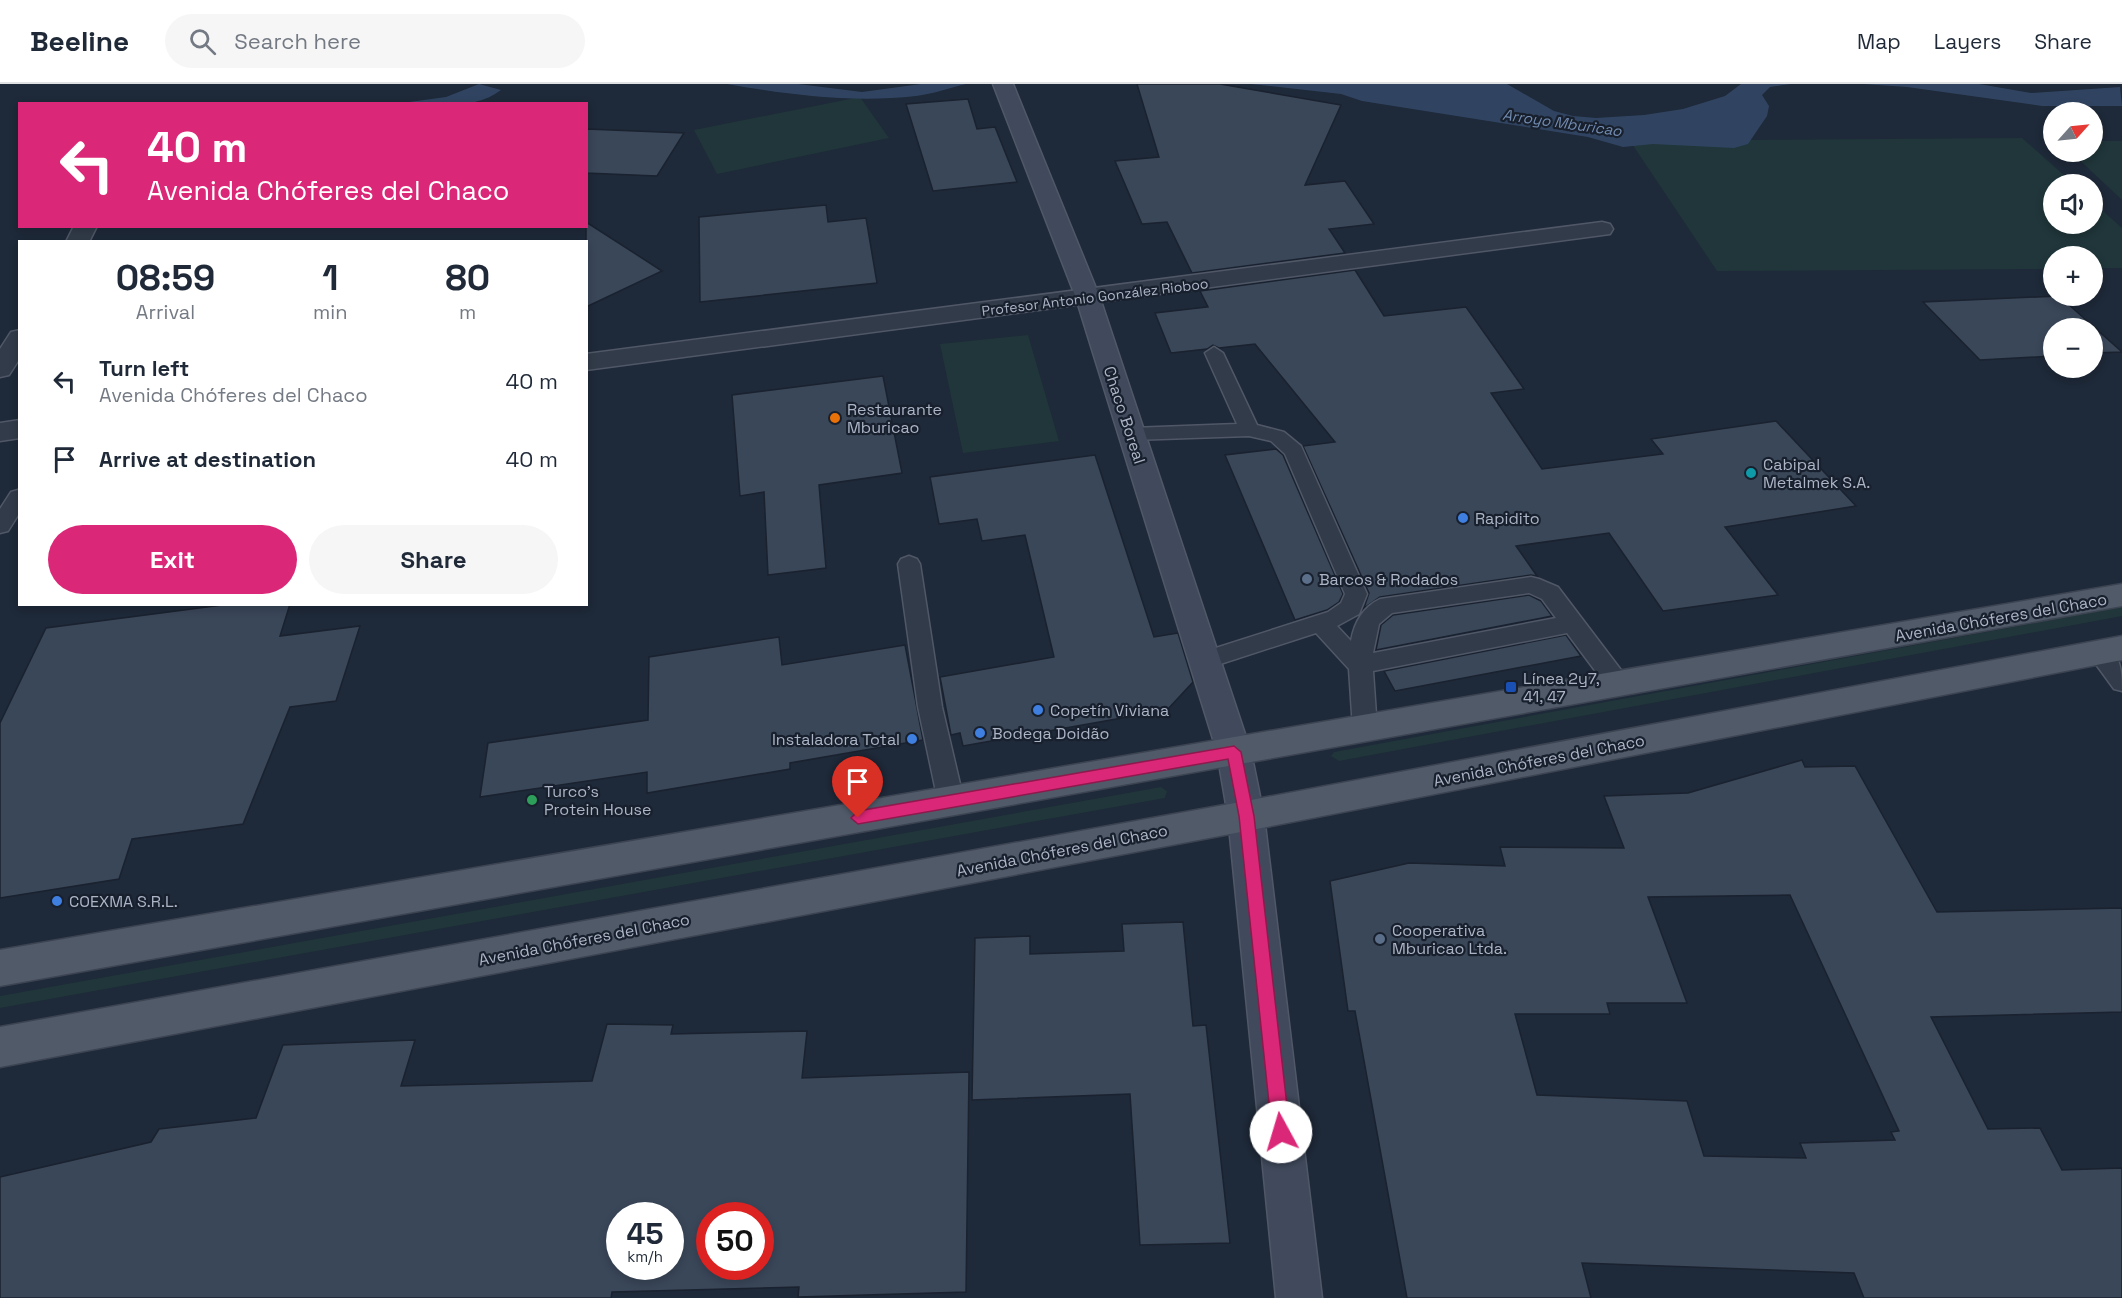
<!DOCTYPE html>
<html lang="en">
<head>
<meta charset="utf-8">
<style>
  :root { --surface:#fff; --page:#f6f6f7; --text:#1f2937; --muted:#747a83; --line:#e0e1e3; --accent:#db2777 }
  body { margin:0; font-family:"Space Grotesk",sans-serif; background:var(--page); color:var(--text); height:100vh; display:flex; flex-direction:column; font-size:22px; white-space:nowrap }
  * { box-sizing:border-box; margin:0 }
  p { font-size:20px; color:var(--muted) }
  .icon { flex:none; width:33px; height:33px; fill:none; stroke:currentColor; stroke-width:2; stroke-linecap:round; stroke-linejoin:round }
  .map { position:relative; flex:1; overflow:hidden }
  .panel { position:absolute; left:18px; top:156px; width:570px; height:366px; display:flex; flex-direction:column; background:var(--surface); border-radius:0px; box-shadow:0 3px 9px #0003 }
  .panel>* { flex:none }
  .banner { position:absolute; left:18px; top:18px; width:570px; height:126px; border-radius:0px; box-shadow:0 3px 9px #0003; background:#db2777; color:#fff; overflow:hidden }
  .needle { width:39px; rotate:63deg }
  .fabs { position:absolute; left:2043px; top:18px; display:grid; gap:12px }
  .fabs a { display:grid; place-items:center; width:60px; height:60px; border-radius:50%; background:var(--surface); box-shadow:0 3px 9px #0003; font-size:30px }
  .speed { position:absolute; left:606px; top:1118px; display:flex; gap:12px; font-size:30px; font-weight:700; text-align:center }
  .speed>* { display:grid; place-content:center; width:78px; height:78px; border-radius:50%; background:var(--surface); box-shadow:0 3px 9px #0003; line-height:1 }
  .speed small { font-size:15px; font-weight:400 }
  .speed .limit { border:9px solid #d22; background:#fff; color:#111 }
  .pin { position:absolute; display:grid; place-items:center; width:51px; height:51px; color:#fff; margin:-62px -26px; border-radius:50% 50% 50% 0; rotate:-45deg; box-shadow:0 0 6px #0007 }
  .pin .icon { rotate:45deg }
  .me { position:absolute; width:66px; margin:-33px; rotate:354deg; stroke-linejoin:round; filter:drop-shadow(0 0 4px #0008) }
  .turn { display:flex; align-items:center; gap:21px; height:126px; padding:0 30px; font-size:27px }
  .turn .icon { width:78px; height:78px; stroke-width:2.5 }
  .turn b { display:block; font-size:42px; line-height:51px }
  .eta { display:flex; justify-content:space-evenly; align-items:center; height:102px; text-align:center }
  .eta b { font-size:36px; font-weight:700; line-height:42px }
  .button { display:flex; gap:12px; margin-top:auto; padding:12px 30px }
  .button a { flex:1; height:69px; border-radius:36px; background:var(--accent); color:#fff; font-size:24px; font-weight:700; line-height:69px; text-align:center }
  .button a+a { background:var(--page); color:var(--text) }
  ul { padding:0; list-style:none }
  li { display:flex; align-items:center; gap:18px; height:78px; padding:0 30px }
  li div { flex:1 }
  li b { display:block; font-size:22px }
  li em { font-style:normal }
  header { display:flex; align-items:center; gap:36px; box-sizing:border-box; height:84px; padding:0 30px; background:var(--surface); border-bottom:2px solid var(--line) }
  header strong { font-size:28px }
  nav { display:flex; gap:33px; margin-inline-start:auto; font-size:21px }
  .search { width:420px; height:54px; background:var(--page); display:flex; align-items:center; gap:15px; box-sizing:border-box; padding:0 21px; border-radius:33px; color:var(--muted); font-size:22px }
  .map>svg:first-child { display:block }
  .green { fill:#20363a }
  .water { fill:#304461 }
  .building { fill:#3a4759; stroke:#1a222f; stroke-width:1.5; fill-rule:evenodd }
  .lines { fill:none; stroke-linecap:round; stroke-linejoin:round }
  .lane-casing { stroke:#505867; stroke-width:3 }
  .street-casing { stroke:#505867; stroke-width:3 }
  .secondary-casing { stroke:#505867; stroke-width:3 }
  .primary-casing { stroke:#3c4452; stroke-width:3 }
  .lane { fill:#323b49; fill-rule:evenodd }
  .street { fill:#323b49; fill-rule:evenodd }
  .secondary { fill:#404a5c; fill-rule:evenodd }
  .primary { fill:#505a69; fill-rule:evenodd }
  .route { fill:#db2777; stroke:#8e194d; stroke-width:1.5 }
  .food-dot { fill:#e8710a; stroke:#18202d; stroke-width:2 }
  .culture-dot { fill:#0f9aa8; stroke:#18202d; stroke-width:2 }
  .shop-dot { fill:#3f7fe0; stroke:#18202d; stroke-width:2 }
  .service-dot { fill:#5c6f8a; stroke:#18202d; stroke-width:2 }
  .transit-dot { fill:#1a4fb4; stroke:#18202d; stroke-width:2 }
  .leisure-dot { fill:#2e9e5b; stroke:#18202d; stroke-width:2 }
  .labels { text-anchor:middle; stroke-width:4.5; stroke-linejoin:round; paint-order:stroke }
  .far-street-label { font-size:14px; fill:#acb5c6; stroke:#18202d }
  .far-water-label { font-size:15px; font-style:italic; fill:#728bb1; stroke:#18202d }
  .poi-label { font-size:16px; fill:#acb5c6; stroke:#18202d; text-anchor:start }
  .street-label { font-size:16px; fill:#acb5c6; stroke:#18202d }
</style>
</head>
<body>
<header>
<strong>Beeline</strong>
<div class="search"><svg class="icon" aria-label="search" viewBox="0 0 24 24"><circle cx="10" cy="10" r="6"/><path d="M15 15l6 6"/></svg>Search here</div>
<nav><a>Map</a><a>Layers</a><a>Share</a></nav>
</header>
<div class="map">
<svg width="2122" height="1214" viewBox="0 0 2122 1214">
  <rect width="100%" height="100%" fill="#1e2939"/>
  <!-- green -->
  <path class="green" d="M 860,13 L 889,54 L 717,90 L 694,46 Z
    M 2022,54 L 2074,100 L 2054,100 L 2054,140 L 2092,140 L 2093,118 L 2122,144 L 2122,184 L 2093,184 L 2092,172 L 2054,172 L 2053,185 L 1717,187 L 1630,57 Z
    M 2093,57 L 2122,57 L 2122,116 L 2071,68 L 2092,68 Z
    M 1028,251 L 1059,357 L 963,369 L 940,260 Z
    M 2122,523 L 2122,532 L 1339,677 L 1331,672 L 1334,668 Z
    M 1161,703 L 1167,707 L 1165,714 L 0,924 L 0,912 Z"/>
  <!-- water -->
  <path class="water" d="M 479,0 L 501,6 C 474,27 434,20 402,19 L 446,13 Z
    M 727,0 L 798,0 L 862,8 L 921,0 L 966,0 C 949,4 933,10 916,12 C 853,19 789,11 727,0 Z
    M 1251,0 L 1507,0 L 1554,27 L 1573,32 L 1596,34 L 1644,31 L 1683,25 L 1725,12 L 1741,0 L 1791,0 L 1770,3 L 1762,11 L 1769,22 L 1767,32 L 1748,60 L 1734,64 L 1653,60 L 1623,63 L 1588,53 L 1362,17 L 1341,10 Z
    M 1863,0 L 1979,0 L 2031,9 L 2120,3 L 2122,22 L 2042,22 L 1907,3 Z"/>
  <!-- building -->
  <path class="building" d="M 1137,0 L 1220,0 L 1341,21 L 1305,101 L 1345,97 L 1374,140 L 1329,145 L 1345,169 L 1192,189 L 1167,138 L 1142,140 L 1115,77 L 1159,73 Z
    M 968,15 L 977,45 L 995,43 L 1017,98 L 933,107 L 906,20 Z
    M 586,45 L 684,49 L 657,92 L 586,89 Z
    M 826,121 L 828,138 L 866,134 L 877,199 L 700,218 L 699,133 Z
    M 586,138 L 662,187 L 586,223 Z
    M 1355,186 L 1384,232 L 1466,223 L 1524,305 L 1491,309 L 1542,385 L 1663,370 L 1651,355 L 1776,337 L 1856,422 L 1725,443 L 1778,511 L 1663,527 L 1609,449 L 1516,462 L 1537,492 L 1531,491 L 1380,513 L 1364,524 L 1369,509 L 1303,362 L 1335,358 L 1255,260 L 1219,264 L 1213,261 L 1207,265 L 1171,269 L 1155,229 L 1208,223 L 1200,207 Z
    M 2059,212 L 2122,268 L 2092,269 L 2092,244 L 2054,244 L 2054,272 L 1980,276 L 1923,218 Z
    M 883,292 L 902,389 L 819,401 L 826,484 L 768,491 L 764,408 L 740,412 L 732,311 Z
    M 1276,365 L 1283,371 L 1343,510 L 1339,518 L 1327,526 L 1295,536 L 1225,371 Z
    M 1095,371 L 1154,553 L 1178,549 L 1193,598 L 1167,626 L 963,662 L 960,649 L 951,651 L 940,593 L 1054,573 L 1025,451 L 982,457 L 977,435 L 939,440 L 930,393 Z
    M 1529,511 L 1541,517 L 1552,532 L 1376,566 L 1381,541 L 1393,531 Z
    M 230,520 L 290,520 L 280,552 L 360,542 L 336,617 L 290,623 L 243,740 L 132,755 L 119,795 L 0,814 L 0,639 L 46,544 Z
    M 1566,551 L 1581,572 L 1395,607 L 1384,587 Z
    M 779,553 L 782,581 L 905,561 L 923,656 L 790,679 L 790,685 L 647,709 L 647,688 L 480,713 L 488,659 L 648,636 L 649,573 Z
    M 1802,676 L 1805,683 L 1855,682 L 1937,828 L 2122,824 L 2122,928 L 1931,933 L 1988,1045 L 2040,1044 L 2062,1086 L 2122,1084 L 2122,1214 L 1864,1214 L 1854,1189 L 1582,1179 L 1591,1214 L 1407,1214 L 1355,927 L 1348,927 L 1330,797 L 1409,779 L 1505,782 L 1500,763 L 1624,764 L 1604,712 L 1688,709 ZM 1790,811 L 1899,1047 L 1891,1048 L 1895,1056 L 1800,1059 L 1806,1074 L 1704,1072 L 1687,1017 L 1537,1011 L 1515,930 L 1610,930 L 1607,919 L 1687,919 L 1648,813 Z
    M 1183,838 L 1193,942 L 1206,941 L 1230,1159 L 1140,1161 L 1130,1010 L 972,1016 L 975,854 L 1030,852 L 1030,870 L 1124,867 L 1122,840 Z
    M 607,940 L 673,941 L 671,950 L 807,947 L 802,994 L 969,988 L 966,1208 L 798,1213 L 799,1203 L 612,1208 L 611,1214 L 0,1214 L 0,1093 L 151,1058 L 159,1045 L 256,1034 L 283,961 L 415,956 L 401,1002 L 592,997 ZM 620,1131 L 670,1131 L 670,1182 L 620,1182 ZM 710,1131 L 760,1131 L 760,1182 L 710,1182 Z"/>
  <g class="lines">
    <defs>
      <path id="lane" d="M 1214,263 L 1223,269 L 1257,341 L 1284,348 L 1301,362 L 1367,510 L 1359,530 L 1337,542 L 1351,557 C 1354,539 1363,523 1380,515 L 1531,493 L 1539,495 L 1558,503 L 1627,594 L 1631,601 L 1627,608 L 1619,610 L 1611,608 L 1567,549 L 1373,587 L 1377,645 L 1374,652 L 1365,655 L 1356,652 L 1353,645 L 1349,585 L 1316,549 L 1205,585 L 1197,582 L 1193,576 L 1197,570 L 1328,528 L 1341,519 L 1345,510 L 1285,370 L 1271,357 L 1249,352 L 1132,356 L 1125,354 L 1122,350 L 1125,346 L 1132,344 L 1237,340 L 1205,269 ZM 1529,509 L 1542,515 L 1556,534 L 1373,569 L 1379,540 L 1392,529 Z
        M 18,406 L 20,428 L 8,447 L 0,449 L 0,425 L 11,408 Z
        M 909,472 L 917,475 L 920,480 L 942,623 L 964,717 L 960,725 L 951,728 L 942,725 L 938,717 L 918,623 L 898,480 L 901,475 Z
        M 2099,559 C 2121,566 2122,587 2122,607 L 2114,605 L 2087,568 L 2091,562 Z"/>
      <path id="street" d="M 1602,138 L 1610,140 L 1613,145 L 1610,150 L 586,286 L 586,270 Z
        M 74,142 L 97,142 L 89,158 L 66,158 Z
        M 20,246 L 20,274 L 9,291 L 0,293 L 0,265 L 11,248 Z
        M 20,336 L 20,354 L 0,357 L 0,339 Z"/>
      <path id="secondary" d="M 993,0 L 1013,0 L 1100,214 L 1251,668 L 1264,732 L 1322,1214 L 1276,1214 L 1228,732 L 1217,668 L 1076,214 Z"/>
      <path id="primary" d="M 2122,500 L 2122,522 L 0,902 L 0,866 Z
        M 2122,552 L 2122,576 L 1246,747 L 0,983 L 0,943 L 1246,717 Z"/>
    </defs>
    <!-- lane casing -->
    <use href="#lane" class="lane-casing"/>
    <!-- street casing -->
    <use href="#street" class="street-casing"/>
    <!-- secondary casing -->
    <use href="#secondary" class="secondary-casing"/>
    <!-- primary casing -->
    <use href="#primary" class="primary-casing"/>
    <!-- lane -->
    <use href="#lane" class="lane"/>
    <!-- street -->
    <use href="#street" class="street"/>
    <!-- secondary -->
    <use href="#secondary" class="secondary"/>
    <!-- primary -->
    <use href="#primary" class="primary"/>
  </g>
  <!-- route -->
  <path class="route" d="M 1234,662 L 1241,668 L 1254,732 L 1290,1048 L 1287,1055 L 1281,1057 L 1275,1055 L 1272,1048 L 1239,732 L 1228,675 L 858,740 L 851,734 L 858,727 Z"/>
  <!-- markers -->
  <circle class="food-dot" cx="835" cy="334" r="6"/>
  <circle class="culture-dot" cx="1751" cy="389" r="6"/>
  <g class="shop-dot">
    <circle cx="1463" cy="434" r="6"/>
    <circle cx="1038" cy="626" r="6"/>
    <circle cx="980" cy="649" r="6"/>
    <circle cx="912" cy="655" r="6"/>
    <circle cx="57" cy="817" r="6"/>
  </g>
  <g class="service-dot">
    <circle cx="1307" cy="495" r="6"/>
    <circle cx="1380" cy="855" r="6"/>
  </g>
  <rect class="transit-dot" x="1505" y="597" width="12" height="12" rx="3"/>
  <circle class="leisure-dot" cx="532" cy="716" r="6"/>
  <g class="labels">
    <!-- far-street labels -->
    <g class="far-street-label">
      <text transform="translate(1095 213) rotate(-7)" y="5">Profesor Antonio González Rioboo</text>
    </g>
    <!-- far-water labels -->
    <g class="far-water-label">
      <text transform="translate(1562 39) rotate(8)" y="5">Arroyo Mburicao</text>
    </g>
    <!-- poi labels -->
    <g class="poi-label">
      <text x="847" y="331">Restaurante<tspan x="847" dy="18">Mburicao</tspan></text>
      <text x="1763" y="386">Cabipal<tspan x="1763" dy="18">Metalmek S.A.</tspan></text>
      <text x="1475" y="440">Rapidito</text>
      <text x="1319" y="501">Barcos &amp; Rodados</text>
      <text x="1523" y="600">Línea 2y7,<tspan x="1523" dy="18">41, 47</tspan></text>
      <text x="1050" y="632">Copetín Viviana</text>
      <text x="992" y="655">Bodega Doidão</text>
      <text x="900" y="661" text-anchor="end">Instaladora Total</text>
      <text x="544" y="713">Turco's<tspan x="544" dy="18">Protein House</tspan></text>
      <text x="69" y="823">COEXMA S.R.L.</text>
      <text x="1392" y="852">Cooperativa<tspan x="1392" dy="18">Mburicao Ltda.</tspan></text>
    </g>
    <!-- street labels -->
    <g class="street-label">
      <text transform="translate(1125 331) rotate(72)" y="6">Chaco Boreal</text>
      <text transform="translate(2001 533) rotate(-10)" y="6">Avenida Chóferes del Chaco</text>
      <text transform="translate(1539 676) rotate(-11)" y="6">Avenida Chóferes del Chaco</text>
      <text transform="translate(1062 766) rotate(-11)" y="6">Avenida Chóferes del Chaco</text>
      <text transform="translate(584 855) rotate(-11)" y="6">Avenida Chóferes del Chaco</text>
    </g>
  </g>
</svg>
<div class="fabs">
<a><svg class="needle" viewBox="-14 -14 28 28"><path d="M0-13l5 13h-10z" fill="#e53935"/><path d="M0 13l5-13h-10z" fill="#747a83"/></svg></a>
<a><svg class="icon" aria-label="sound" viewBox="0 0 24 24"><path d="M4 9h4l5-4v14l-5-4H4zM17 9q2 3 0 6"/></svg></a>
<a>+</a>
<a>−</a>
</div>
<div class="speed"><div>45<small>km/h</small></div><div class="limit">50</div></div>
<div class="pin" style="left:858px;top:734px;background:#d93025"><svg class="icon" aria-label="arrive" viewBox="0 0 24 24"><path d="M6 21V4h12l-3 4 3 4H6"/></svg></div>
<svg class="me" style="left:1281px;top:1048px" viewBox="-20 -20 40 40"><circle r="19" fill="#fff"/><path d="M0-13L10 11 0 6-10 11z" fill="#db2777"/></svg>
<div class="banner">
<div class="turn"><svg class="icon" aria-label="left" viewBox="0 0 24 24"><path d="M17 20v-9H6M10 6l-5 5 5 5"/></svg><div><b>40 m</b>Avenida Chóferes del Chaco</div></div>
</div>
<section class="panel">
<div class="eta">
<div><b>08:59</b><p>Arrival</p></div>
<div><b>1</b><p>min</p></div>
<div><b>80</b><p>m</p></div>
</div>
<ul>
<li><svg class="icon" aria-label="left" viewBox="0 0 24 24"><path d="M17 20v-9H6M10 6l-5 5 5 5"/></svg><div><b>Turn left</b><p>Avenida Chóferes del Chaco</p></div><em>40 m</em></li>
<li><svg class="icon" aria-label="arrive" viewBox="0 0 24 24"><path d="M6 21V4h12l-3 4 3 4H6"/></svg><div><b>Arrive at destination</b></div><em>40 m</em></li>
</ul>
<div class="button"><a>Exit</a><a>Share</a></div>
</section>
</div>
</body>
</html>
